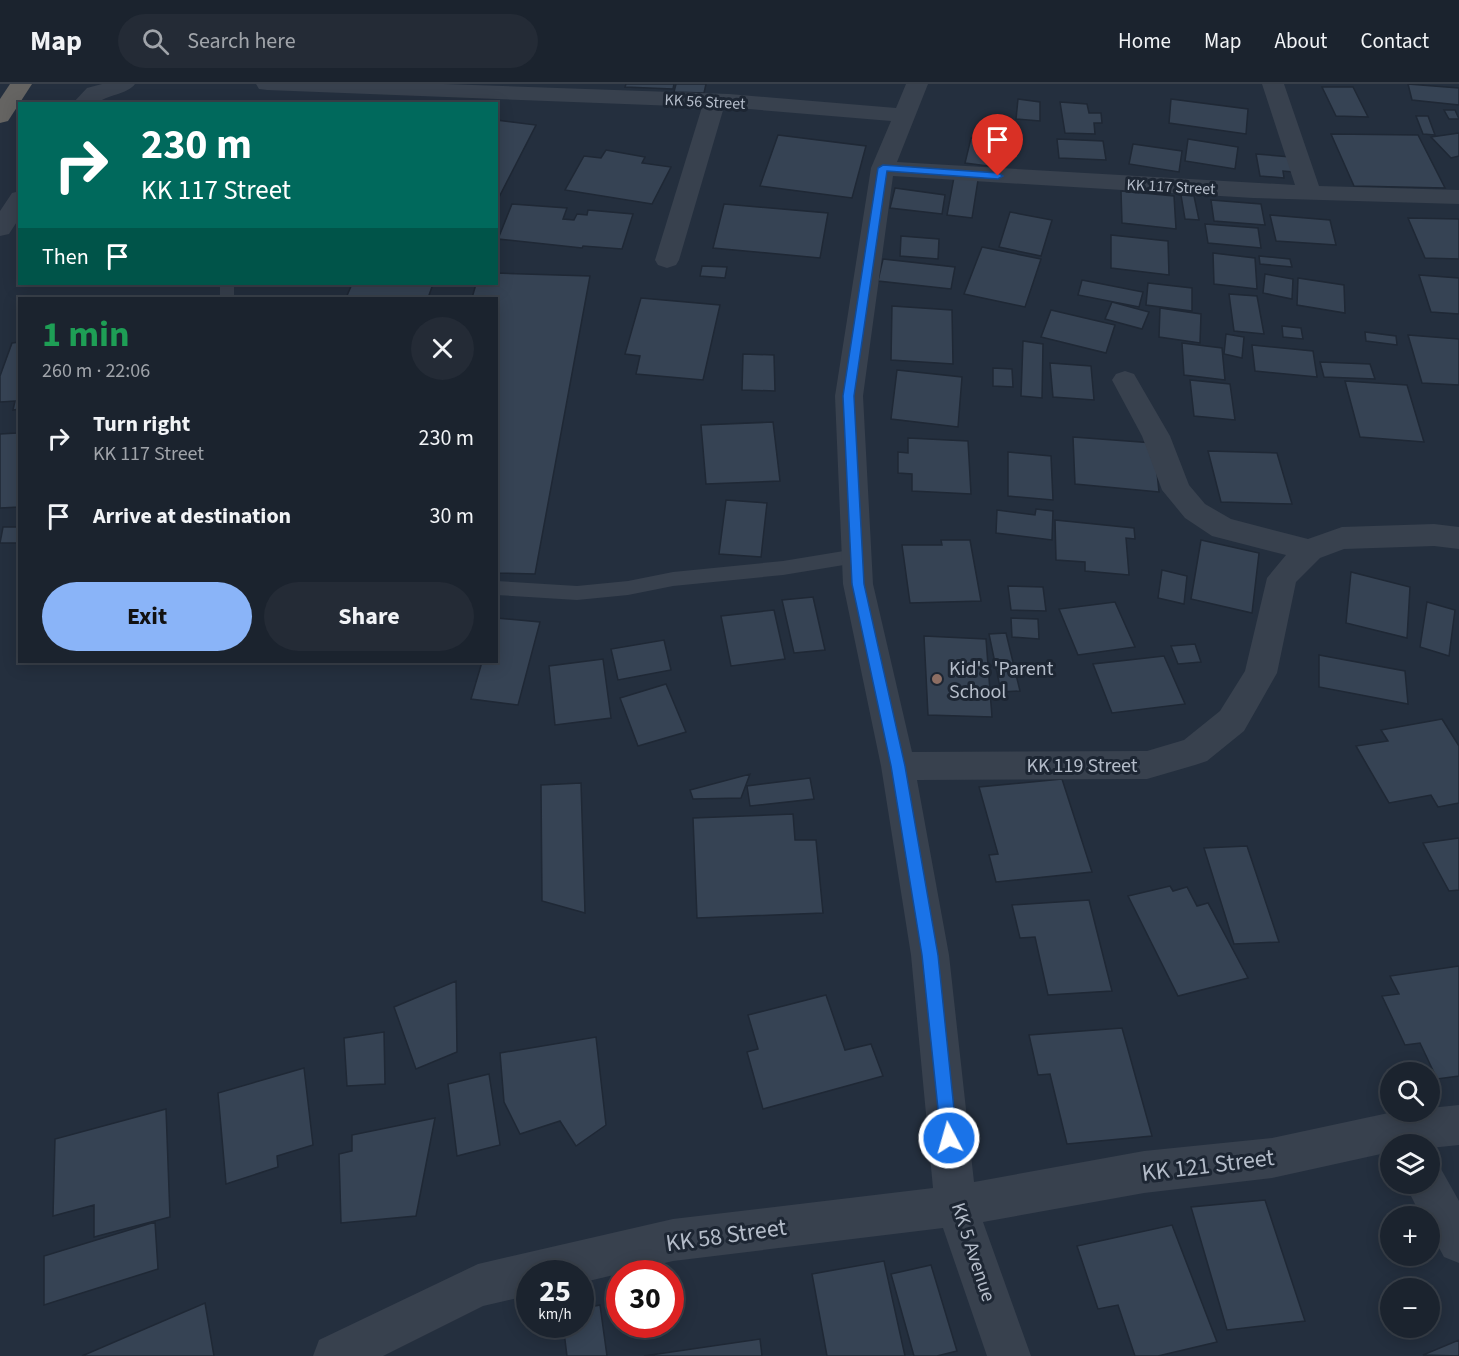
<!DOCTYPE html>
<html lang="en">
<head>
<meta charset="utf-8">
<style>
  :root { --surface:#1b232e; --page:#242b36; --text:#f1f3f6; --muted:#a0a4aa; --line:#39404a; --accent:#8ab4f8 }
  body { margin:0; font-family:"Source Sans 3",sans-serif; background:var(--page); color:var(--text); height:100vh; display:flex; flex-direction:column; font-size:22px; white-space:nowrap }
  * { box-sizing:border-box; margin:0 }
  p { font-size:20px; color:var(--muted) }
  .icon { flex:none; width:33px; height:33px; fill:none; stroke:currentColor; stroke-width:2; stroke-linecap:round; stroke-linejoin:round }
  .map { position:relative; flex:1; overflow:hidden }
  .drawer { position:absolute; left:18px; top:213px; width:480px; height:366px; display:flex; flex-direction:column; background:var(--surface); border-radius:0px; box-shadow:0 3px 15px #0003,0 0 0 2px var(--line) }
  .drawer>* { flex:none }
  .top-card { position:absolute; left:18px; top:18px; width:480px; height:183px; border-radius:0px; box-shadow:0 3px 15px #0003,0 0 0 2px var(--line); background:#00695c; color:#fff; overflow:hidden }
  .tools { position:absolute; left:1380px; top:978px; display:grid; gap:12px }
  .tools a { display:grid; place-items:center; width:60px; height:60px; border-radius:50%; background:var(--surface); box-shadow:0 3px 15px #0003,0 0 0 2px var(--line); font-size:30px }
  .speed { position:absolute; left:516px; top:1176px; display:flex; gap:12px; font-size:30px; font-weight:700; text-align:center }
  .speed>* { display:grid; place-content:center; width:78px; height:78px; border-radius:50%; background:var(--surface); box-shadow:0 3px 15px #0003,0 0 0 2px var(--line); line-height:1 }
  .speed small { font-size:15px; font-weight:400 }
  .speed .limit { border:9px solid #d22; background:#fff; color:#111 }
  .pin { position:absolute; display:grid; place-items:center; width:51px; height:51px; color:#fff; margin:-62px -26px; border-radius:50% 50% 50% 0; rotate:-45deg; box-shadow:0 0 6px #0007 }
  .pin .icon { rotate:45deg }
  .me { position:absolute; width:66px; margin:-33px; rotate:354deg; stroke-linejoin:round; filter:drop-shadow(0 0 4px #0008) }
  .turn { display:flex; align-items:center; gap:21px; height:126px; padding:0 24px; font-size:27px }
  .turn .icon { width:78px; height:78px; stroke-width:2.5 }
  .turn b { display:block; font-size:42px; line-height:51px }
  .then { display:flex; align-items:center; height:57px; padding:0 24px; background:#0003; gap:12px; font-size:22px }
  .round { display:grid; place-items:center; flex:none; width:63px; height:63px; border-radius:32px; background:var(--page) }
  .summary { display:flex; align-items:center; justify-content:space-between; height:102px; padding:0 24px }
  h1 { font-size:36px; font-weight:700; line-height:45px; color:#1e9e55 }
  .action { display:flex; gap:12px; margin-top:auto; padding:12px 24px }
  .action a { flex:1; height:69px; border-radius:36px; background:var(--accent); color:#111; font-size:24px; font-weight:700; line-height:69px; text-align:center }
  .action a+a { background:var(--page); color:var(--text) }
  ul { padding:0; list-style:none }
  li { display:flex; align-items:center; gap:18px; height:78px; padding:0 24px }
  li div { flex:1 }
  li b { display:block; font-size:22px }
  li em { font-style:normal }
  header { display:flex; align-items:center; gap:36px; box-sizing:border-box; height:84px; padding:0 30px; background:var(--surface); border-bottom:2px solid var(--line) }
  header strong { font-size:28px }
  nav { display:flex; gap:33px; margin-inline-start:auto; font-size:21px }
  .search { width:420px; height:54px; background:var(--page); display:flex; align-items:center; gap:15px; box-sizing:border-box; padding:0 21px; border-radius:33px; color:var(--muted); font-size:22px }
  .map>svg:first-child { display:block }
  .building { fill:#364354; stroke:#1f2835; stroke-width:1.5 }
  .lines { fill:none; stroke-linecap:round; stroke-linejoin:round }
  .service { fill:#38414e; fill-rule:evenodd }
  .minor { fill:#38414e; fill-rule:evenodd }
  .trunk { fill:#656462; fill-rule:evenodd }
  .route { fill:#1a73e8; stroke:#114b97; stroke-width:1.5 }
  .education-dot { fill:#8d6e63; stroke:#1d2633; stroke-width:2 }
  .labels { text-anchor:middle; stroke-width:6; stroke-linejoin:round; paint-order:stroke }
  .far-street-label { font-size:16px; fill:#b4bcc9; stroke:#1d2633 }
  .poi-label { font-size:20px; fill:#b4bcc9; stroke:#1d2633; text-anchor:start }
  .street-label { font-size:20px; fill:#b4bcc9; stroke:#1d2633 }
  .near-street-label { font-size:24px; fill:#b4bcc9; stroke:#1d2633 }
</style>
</head>
<body>
<header>
<strong>Map</strong>
<div class="search"><svg class="icon" aria-label="search" viewBox="0 0 24 24"><circle cx="10" cy="10" r="6"/><path d="M15 15l6 6"/></svg>Search here</div>
<nav><a>Home</a><a>Map</a><a>About</a><a>Contact</a></nav>
</header>
<div class="map">
<svg width="1459" height="1272" viewBox="0 0 1459 1272">
  <rect width="100%" height="100%" fill="#242f3e"/>
  <!-- building -->
  <path class="building" d="M 626,0 L 674,0 L 673,5 L 625,3 Z
    M 676,0 L 706,0 L 704,9 L 674,8 Z
    M 1408,0 L 1459,4 L 1459,21 L 1412,16 Z
    M 1322,3 L 1353,3 L 1368,33 L 1336,32 Z
    M 1018,15 L 1040,18 L 1040,37 L 1016,35 Z
    M 1171,15 L 1248,25 L 1246,50 L 1169,39 Z
    M 1060,18 L 1087,20 L 1089,29 L 1101,29 L 1102,39 L 1094,39 L 1095,50 L 1065,49 Z
    M 1444,26 L 1455,26 L 1459,35 L 1449,35 Z
    M 1416,32 L 1428,32 L 1435,51 L 1423,50 Z
    M 496,36 L 536,41 L 496,119 Z
    M 985,39 L 1008,41 L 1007,49 L 985,47 Z
    M 1459,49 L 1459,72 L 1451,74 L 1431,53 Z
    M 1331,50 L 1418,51 L 1445,104 L 1354,102 Z
    M 778,51 L 866,62 L 852,114 L 760,102 Z
    M 971,54 L 993,57 L 988,82 L 965,79 Z
    M 1057,55 L 1103,57 L 1106,76 L 1059,74 Z
    M 1188,55 L 1238,63 L 1235,85 L 1185,77 Z
    M 1133,60 L 1182,67 L 1179,88 L 1129,80 Z
    M 606,66 L 645,73 L 642,79 L 671,83 L 652,120 L 565,106 L 584,72 L 601,74 Z
    M 1256,70 L 1291,73 L 1294,88 L 1283,87 L 1284,94 L 1260,92 Z
    M 954,93 L 978,96 L 972,134 L 947,131 Z
    M 895,104 L 945,111 L 942,130 L 890,124 Z
    M 1121,107 L 1174,112 L 1176,145 L 1122,139 Z
    M 1181,111 L 1194,112 L 1199,136 L 1185,135 Z
    M 1211,116 L 1261,120 L 1265,141 L 1214,137 Z
    M 512,120 L 567,124 L 563,135 L 574,136 L 577,130 L 587,131 L 588,126 L 633,130 L 622,165 L 583,162 L 582,164 L 498,155 Z
    M 724,120 L 828,129 L 820,174 L 713,164 Z
    M 1010,128 L 1052,136 L 1041,172 L 999,163 Z
    M 1270,131 L 1330,136 L 1336,161 L 1276,157 Z
    M 1408,134 L 1459,135 L 1459,175 L 1425,174 Z
    M 1205,140 L 1258,144 L 1261,164 L 1208,159 Z
    M 1111,151 L 1168,157 L 1169,191 L 1111,184 Z
    M 901,152 L 939,155 L 938,175 L 900,172 Z
    M 982,163 L 1041,175 L 1025,223 L 964,210 Z
    M 1213,169 L 1255,174 L 1257,205 L 1214,200 Z
    M 1259,172 L 1290,175 L 1292,183 L 1260,180 Z
    M 883,175 L 955,183 L 951,205 L 878,197 Z
    M 702,182 L 727,183 L 725,194 L 700,192 Z
    M 496,189 L 590,192 L 535,490 L 496,489 L 496,214 L 472,214 L 476,200 L 496,200 Z
    M 1265,190 L 1293,195 L 1292,215 L 1263,209 Z
    M 1419,191 L 1459,194 L 1459,230 L 1431,228 Z
    M 1298,194 L 1344,201 L 1345,229 L 1297,221 Z
    M 1082,196 L 1143,208 L 1139,223 L 1078,211 Z
    M 1148,199 L 1192,204 L 1192,227 L 1146,221 Z
    M 352,200 L 433,200 L 428,214 L 346,214 Z
    M 1229,210 L 1257,212 L 1264,250 L 1234,247 Z
    M 641,214 L 720,221 L 703,296 L 636,290 L 640,272 L 625,270 Z
    M 1112,218 L 1149,228 L 1142,245 L 1105,235 Z
    M 892,222 L 952,226 L 953,280 L 891,276 Z
    M 1160,224 L 1201,230 L 1200,259 L 1159,253 Z
    M 1051,226 L 1115,241 L 1106,269 L 1041,253 Z
    M 1282,242 L 1301,244 L 1303,255 L 1283,253 Z
    M 1365,248 L 1396,252 L 1397,261 L 1366,257 Z
    M 1226,250 L 1244,253 L 1242,274 L 1224,270 Z
    M 1408,251 L 1459,255 L 1459,301 L 1422,299 Z
    M 1023,257 L 1043,260 L 1042,314 L 1021,312 Z
    M 20,258 L 20,325 L 13,326 L 15,317 L 0,318 L 0,292 L 12,259 Z
    M 1182,259 L 1222,264 L 1225,296 L 1184,291 Z
    M 1252,261 L 1313,267 L 1317,293 L 1255,287 Z
    M 743,270 L 774,271 L 775,307 L 742,306 Z
    M 1320,278 L 1370,280 L 1375,295 L 1324,293 Z
    M 1050,279 L 1091,282 L 1094,316 L 1053,313 Z
    M 993,284 L 1012,285 L 1013,303 L 993,302 Z
    M 897,286 L 962,293 L 958,343 L 891,335 Z
    M 1190,296 L 1230,300 L 1235,336 L 1194,332 Z
    M 1345,297 L 1407,301 L 1424,358 L 1360,353 Z
    M 773,338 L 780,397 L 706,400 L 701,341 Z
    M 20,345 L 20,423 L 0,424 L 0,350 L 17,349 Z
    M 1073,353 L 1154,359 L 1159,408 L 1075,400 Z
    M 908,354 L 968,357 L 971,410 L 912,407 L 912,390 L 898,389 L 898,368 L 908,369 Z
    M 1208,367 L 1277,369 L 1292,420 L 1221,418 Z
    M 1008,368 L 1051,372 L 1053,416 L 1008,412 Z
    M 726,416 L 767,419 L 761,473 L 719,470 Z
    M 1036,425 L 1053,427 L 1052,456 L 996,449 L 997,426 L 1035,431 Z
    M 1055,436 L 1134,444 L 1135,455 L 1126,454 L 1129,491 L 1085,487 L 1085,478 L 1056,476 Z
    M 3,443 L 20,443 L 20,459 L 0,459 Z
    M 941,456 L 970,456 L 981,517 L 910,519 L 902,461 L 942,461 Z
    M 1201,456 L 1259,469 L 1252,529 L 1191,515 Z
    M 1162,486 L 1187,492 L 1184,520 L 1158,514 Z
    M 1351,488 L 1410,503 L 1407,554 L 1346,539 Z
    M 1008,502 L 1043,503 L 1046,527 L 1011,526 Z
    M 813,513 L 825,566 L 794,569 L 782,516 Z
    M 1115,518 L 1135,563 L 1078,571 L 1059,525 Z
    M 1427,518 L 1455,526 L 1449,572 L 1420,563 Z
    M 774,526 L 785,575 L 731,582 L 721,532 Z
    M 496,534 L 540,538 L 518,621 L 471,615 L 482,578 L 496,578 Z
    M 1011,534 L 1038,535 L 1039,555 L 1012,553 Z
    M 1006,549 L 1020,607 L 1001,608 L 989,550 Z
    M 924,552 L 986,555 L 992,633 L 928,631 Z
    M 664,556 L 671,586 L 618,596 L 611,565 Z
    M 1195,560 L 1201,578 L 1178,580 L 1171,562 Z
    M 1319,571 L 1405,587 L 1408,620 L 1319,603 Z
    M 1164,572 L 1185,620 L 1112,629 L 1093,580 Z
    M 603,575 L 611,634 L 555,641 L 549,582 Z
    M 666,600 L 686,648 L 638,662 L 620,614 Z
    M 1442,635 L 1459,662 L 1459,719 L 1438,723 L 1431,711 L 1389,719 L 1356,662 L 1388,657 L 1381,646 Z
    M 750,690 L 741,714 L 693,715 L 690,706 Z
    M 810,694 L 814,715 L 750,722 L 747,702 Z
    M 1062,695 L 1092,788 L 996,798 L 989,771 L 998,770 L 979,703 Z
    M 581,699 L 585,829 L 542,817 L 541,701 Z
    M 793,730 L 795,756 L 816,756 L 823,829 L 697,834 L 693,734 Z
    M 1459,754 L 1459,806 L 1449,807 L 1423,759 Z
    M 1247,762 L 1279,858 L 1234,860 L 1204,764 Z
    M 1170,802 L 1173,807 L 1187,803 L 1197,822 L 1208,819 L 1248,894 L 1178,912 L 1128,812 Z
    M 1089,816 L 1112,907 L 1048,911 L 1035,853 L 1020,854 L 1012,821 Z
    M 1459,882 L 1459,992 L 1437,995 L 1420,959 L 1405,961 L 1382,912 L 1399,910 L 1390,892 Z
    M 456,897 L 457,968 L 416,985 L 394,923 Z
    M 826,911 L 845,966 L 871,960 L 883,992 L 763,1025 L 747,968 L 758,965 L 748,931 Z
    M 1122,944 L 1152,1052 L 1067,1060 L 1050,990 L 1038,991 L 1029,951 Z
    M 384,948 L 385,1000 L 347,1002 L 344,954 Z
    M 596,953 L 606,1041 L 576,1062 L 560,1037 L 520,1050 L 504,1018 L 500,969 Z
    M 304,984 L 313,1061 L 277,1072 L 278,1083 L 226,1100 L 218,1009 Z
    M 489,990 L 500,1061 L 457,1072 L 448,1000 Z
    M 166,1025 L 170,1133 L 94,1153 L 94,1121 L 53,1132 L 55,1055 Z
    M 435,1034 L 416,1132 L 341,1139 L 339,1070 L 352,1067 L 352,1051 Z
    M 1265,1116 L 1305,1237 L 1227,1246 L 1191,1123 Z
    M 155,1138 L 158,1185 L 44,1221 L 44,1172 Z
    M 1172,1141 L 1217,1258 L 1158,1272 L 1135,1272 L 1118,1221 L 1098,1225 L 1077,1162 Z
    M 884,1177 L 905,1272 L 827,1272 L 812,1190 Z
    M 931,1181 L 957,1267 L 937,1272 L 914,1272 L 891,1190 Z
    M 205,1219 L 214,1272 L 82,1272 Z
    M 600,1221 L 607,1272 L 567,1272 L 563,1240 L 580,1240 L 580,1225 Z
    M 760,1255 L 762,1272 L 644,1272 Z
    M 1459,1256 L 1459,1272 L 1423,1271 Z"/>
  <g class="lines">
    <!-- service -->
    <path class="service" d="M 220,200 L 234,200 L 234,214 L 220,214 Z
      M 856,465 L 862,467 L 865,472 L 862,477 L 856,479 L 783,491 L 673,502 L 628,511 L 577,516 L 496,511 L 496,497 L 577,502 L 628,497 L 673,488 L 783,477 Z"/>
    <!-- minor -->
    <path class="minor" d="M 102,0 L 135,0 C 127,11 107,10 96,20 L 72,20 L 87,4 Z
      M 256,0 L 444,0 L 729,10 L 896,24 L 906,0 L 928,0 L 897,78 L 1295,101 L 1262,0 L 1284,0 L 1319,102 L 1459,106 L 1459,120 L 1253,114 L 893,92 L 863,312 L 873,500 L 912,668 L 1147,667 L 1184,656 L 1220,627 L 1245,587 L 1267,494 L 1286,471 L 1212,452 L 1185,434 L 1162,406 L 1142,352 L 1112,296 L 1116,290 L 1125,287 L 1134,290 L 1170,352 L 1189,401 L 1205,420 L 1231,435 L 1308,455 L 1342,443 L 1434,440 L 1459,443 L 1459,465 L 1434,462 L 1344,465 L 1320,474 L 1296,498 L 1277,589 L 1244,647 L 1207,677 L 1195,681 L 1147,695 L 917,696 L 949,871 L 974,1098 L 1144,1067 L 1272,1054 L 1393,1028 L 1430,1028 L 1430,1024 L 1459,1021 L 1459,1061 L 1430,1064 L 1430,1060 L 1390,1060 L 1390,1068 L 1272,1094 L 1144,1109 L 983,1138 L 1031,1272 L 987,1272 L 943,1144 L 673,1177 L 580,1199 L 580,1190 L 530,1190 L 530,1211 L 483,1222 L 383,1272 L 313,1272 L 319,1256 L 478,1180 L 673,1135 L 933,1104 L 911,871 L 881,682 L 843,500 L 835,312 L 871,84 L 891,37 L 724,23 L 679,176 L 676,181 L 667,184 L 658,181 L 655,176 L 702,23 L 267,6 L 259,5 Z
      M 20,107 L 20,133 L 9,150 L 0,152 L 0,127 L 12,109 Z
      M 1430,1081 L 1441,1085 L 1459,1117 L 1459,1179 L 1444,1173 L 1430,1147 L 1430,1132 L 1421,1132 L 1405,1100 L 1430,1100 Z"/>
    <!-- trunk -->
    <path class="trunk" d="M 10,0 L 32,0 L 8,37 L 0,39 L 0,15 Z"/>
  </g>
  <!-- route -->
  <path class="route" d="M 883,81 L 998,89 L 1003,92 L 998,95 L 887,87 L 854,312 L 864,500 L 905,682 L 938,871 L 957,1054 L 955,1060 L 949,1062 L 943,1060 L 941,1054 L 922,871 L 891,682 L 852,500 L 843,312 L 878,84 Z"/>
  <!-- markers -->
  <circle class="education-dot" cx="937" cy="595" r="6"/>
  <g class="labels">
    <!-- far-street labels -->
    <g class="far-street-label">
      <text transform="translate(705 17) rotate(3)" y="6">KK 56 Street</text>
      <text transform="translate(1171 102) rotate(3)" y="6">KK 117 Street</text>
    </g>
    <!-- poi labels -->
    <g class="poi-label">
      <text x="949" y="591">Kid's 'Parent<tspan x="949" dy="23">School</tspan></text>
    </g>
    <!-- street labels -->
    <g class="street-label">
      <text x="1082" y="688">KK 119 Street</text>
      <text transform="translate(974 1168) rotate(72)" y="7">KK 5 Avenue</text>
    </g>
    <!-- near-street labels -->
    <g class="near-street-label">
      <text transform="translate(1208 1081) rotate(-7)" y="8">KK 121 Street</text>
      <text transform="translate(726 1151) rotate(-8)" y="8">KK 58 Street</text>
    </g>
  </g>
</svg>
<div class="tools">
<a><svg class="icon" aria-label="search" viewBox="0 0 24 24"><circle cx="10" cy="10" r="6"/><path d="M15 15l6 6"/></svg></a>
<a><svg class="icon" aria-label="layers" viewBox="0 0 24 24"><path d="M12 4l9 5-9 5-9-5zM3 14l9 5 9-5"/></svg></a>
<a>+</a>
<a>−</a>
</div>
<div class="speed"><div>25<small>km/h</small></div><div class="limit">30</div></div>
<div class="pin" style="left:998px;top:92px;background:#d93025"><svg class="icon" aria-label="arrive" viewBox="0 0 24 24"><path d="M6 21V4h12l-3 4 3 4H6"/></svg></div>
<svg class="me" style="left:949px;top:1054px" viewBox="-20 -20 40 40"><circle r="17" fill="#1a73e8" stroke="#fff" stroke-width="3"/><path d="M0-11L8 9 0 5-8 9z" fill="#fff"/></svg>
<div class="top-card">
<div class="turn"><svg class="icon" aria-label="right" viewBox="0 0 24 24"><path d="M7 20v-9h11M14 6l5 5-5 5"/></svg><div><b>230 m</b>KK 117 Street</div></div>
<div class="then">Then<svg class="icon" aria-label="arrive" viewBox="0 0 24 24"><path d="M6 21V4h12l-3 4 3 4H6"/></svg></div>
</div>
<section class="drawer">
<div class="summary"><div><h1>1 min</h1><p>260 m · 22:06</p></div><a class="round"><svg class="icon" aria-label="close" viewBox="0 0 24 24"><path d="M6 6l12 12M18 6L6 18"/></svg></a></div>
<ul>
<li><svg class="icon" aria-label="right" viewBox="0 0 24 24"><path d="M7 20v-9h11M14 6l5 5-5 5"/></svg><div><b>Turn right</b><p>KK 117 Street</p></div><em>230 m</em></li>
<li><svg class="icon" aria-label="arrive" viewBox="0 0 24 24"><path d="M6 21V4h12l-3 4 3 4H6"/></svg><div><b>Arrive at destination</b></div><em>30 m</em></li>
</ul>
<div class="action"><a>Exit</a><a>Share</a></div>
</section>
</div>
</body>
</html>
